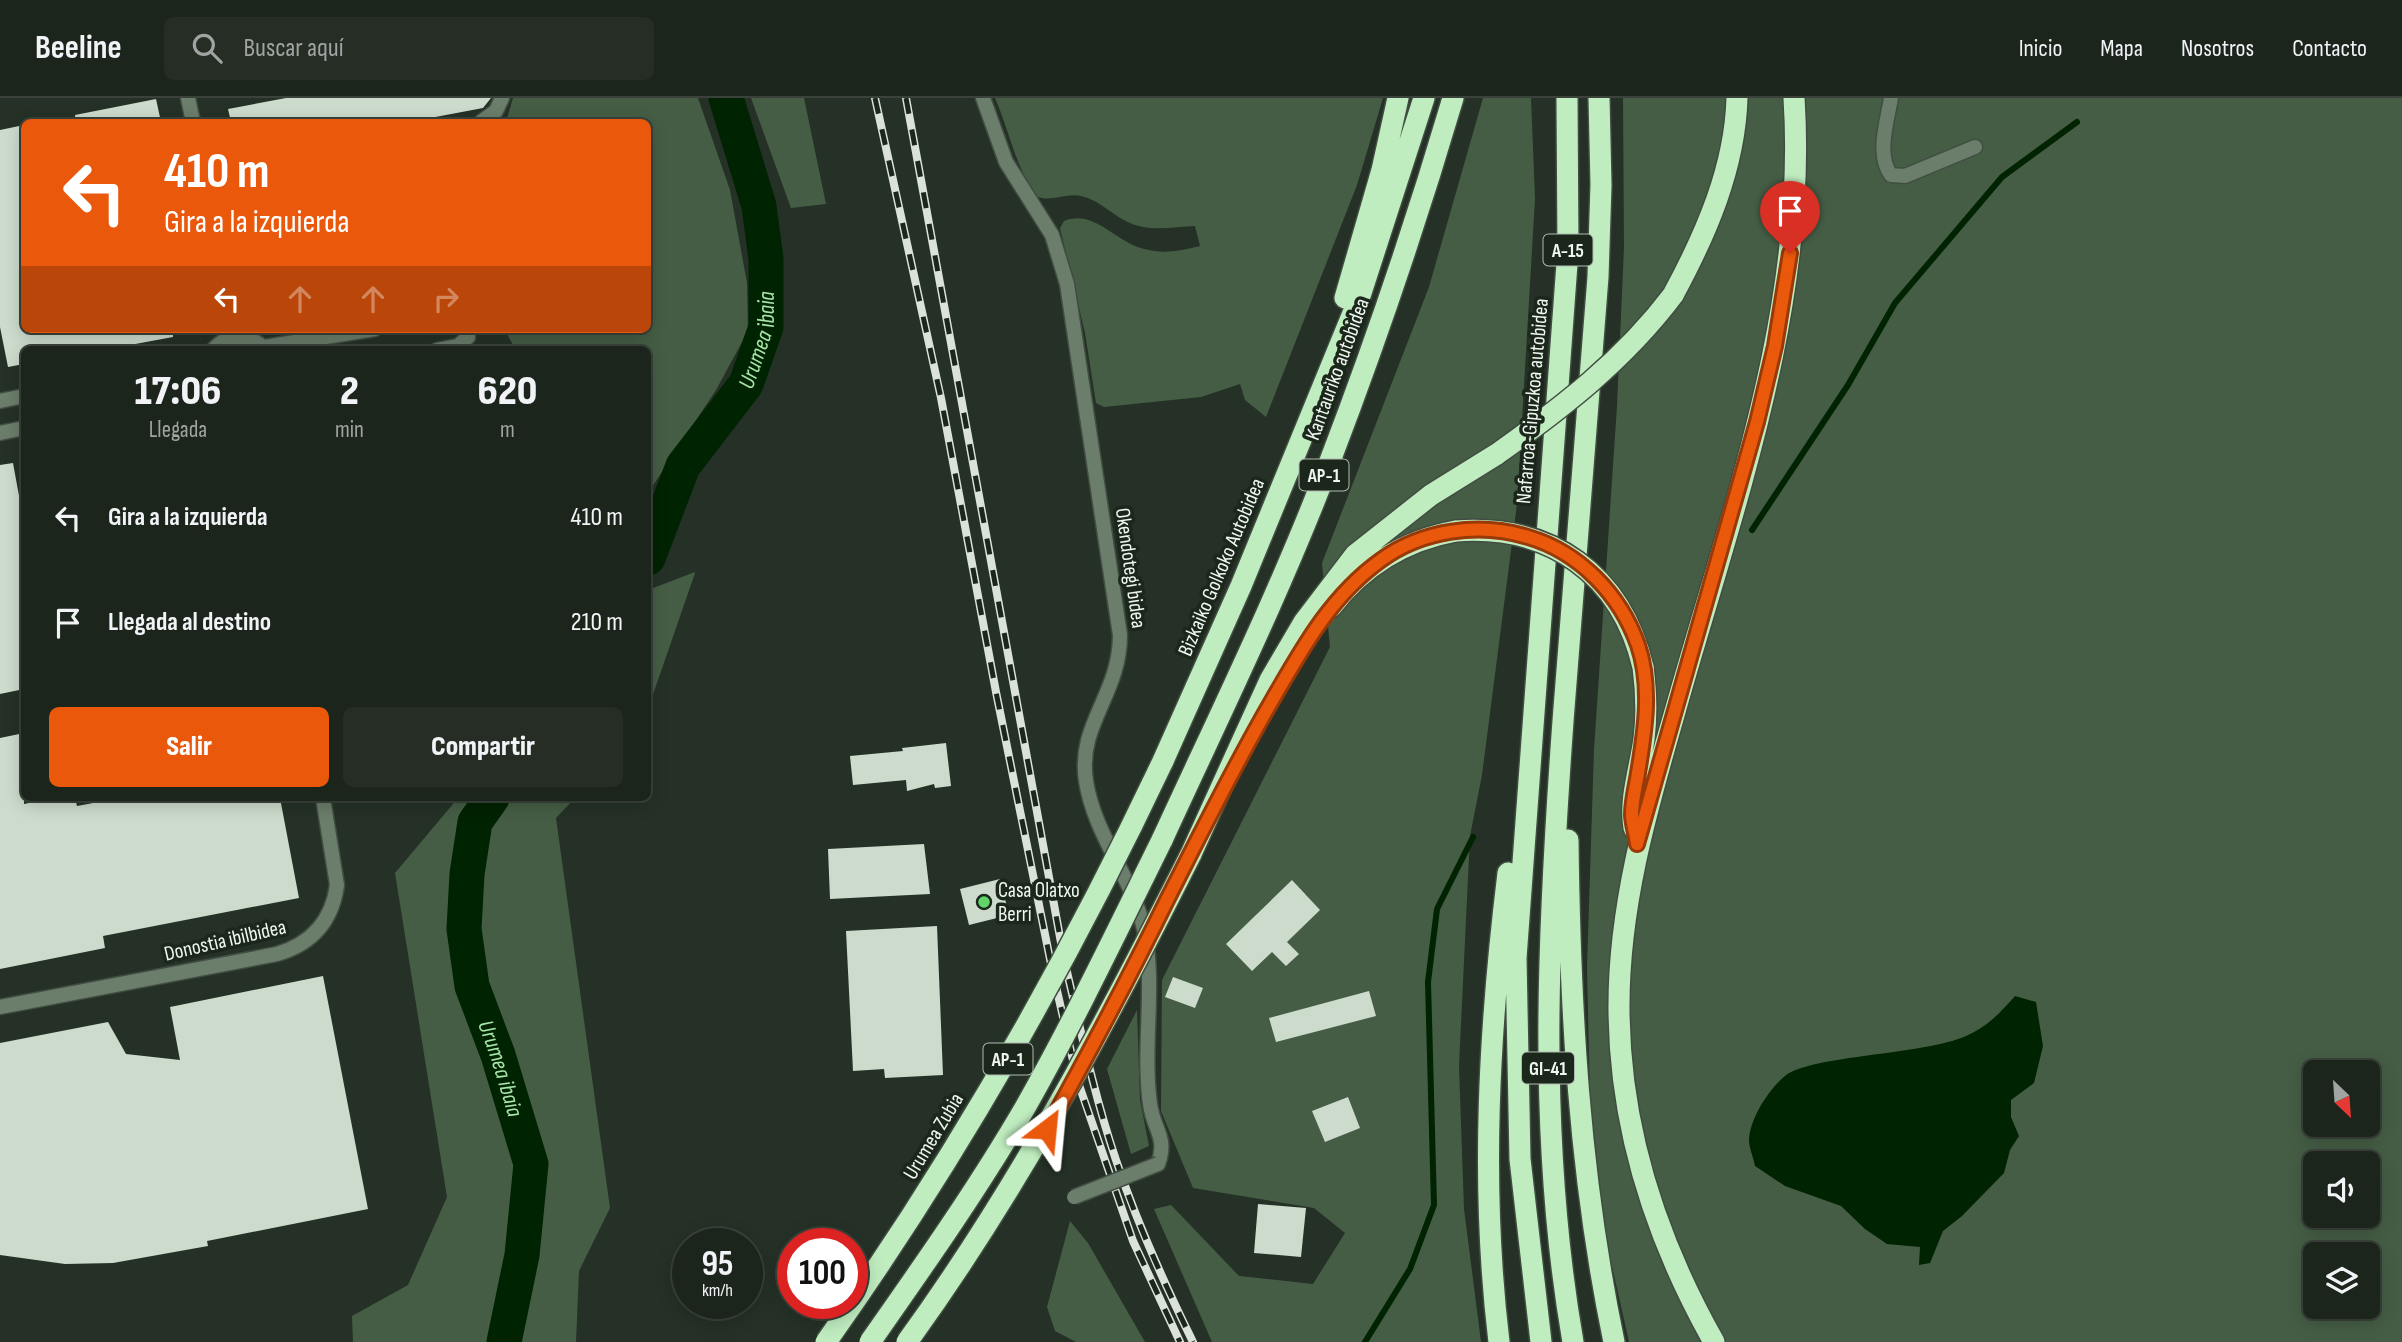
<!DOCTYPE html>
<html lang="es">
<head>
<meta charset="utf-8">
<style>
  :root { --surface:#1c251c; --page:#252d25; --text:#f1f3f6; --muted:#a0a5a3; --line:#3a423b; --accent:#ea580c }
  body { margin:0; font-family:"Sofia Sans Condensed",sans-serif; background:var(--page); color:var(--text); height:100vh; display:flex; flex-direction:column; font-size:26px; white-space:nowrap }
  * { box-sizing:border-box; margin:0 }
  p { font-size:23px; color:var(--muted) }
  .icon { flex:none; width:38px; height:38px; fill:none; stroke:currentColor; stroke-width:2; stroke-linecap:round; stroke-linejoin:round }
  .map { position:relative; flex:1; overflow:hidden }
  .side { position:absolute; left:21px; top:248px; width:630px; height:455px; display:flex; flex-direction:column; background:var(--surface); border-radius:10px; box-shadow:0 4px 18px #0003,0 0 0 2px var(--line) }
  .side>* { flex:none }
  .top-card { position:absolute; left:21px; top:21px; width:630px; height:214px; border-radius:10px; box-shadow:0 4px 18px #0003,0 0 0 2px var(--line); background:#ea580c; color:#fff; overflow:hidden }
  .needle { width:46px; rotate:155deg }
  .buttons { position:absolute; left:2303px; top:962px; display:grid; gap:14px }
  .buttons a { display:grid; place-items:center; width:77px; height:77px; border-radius:10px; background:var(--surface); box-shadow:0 4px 18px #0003,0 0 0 2px var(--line); font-size:35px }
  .speed { position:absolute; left:672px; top:1130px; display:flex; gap:14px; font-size:35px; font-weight:700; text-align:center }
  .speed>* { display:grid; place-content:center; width:91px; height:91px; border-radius:50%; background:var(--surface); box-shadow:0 4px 18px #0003,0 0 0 2px var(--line); line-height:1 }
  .speed small { font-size:18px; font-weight:400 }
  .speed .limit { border:10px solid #d22; background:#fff; color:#111 }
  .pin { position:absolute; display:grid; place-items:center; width:60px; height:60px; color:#fff; margin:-72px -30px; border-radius:50% 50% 50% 0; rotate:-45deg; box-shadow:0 0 7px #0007 }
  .pin .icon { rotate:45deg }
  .me { position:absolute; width:77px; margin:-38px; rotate:29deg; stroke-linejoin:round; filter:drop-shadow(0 0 5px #0008) }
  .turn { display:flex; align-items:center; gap:24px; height:147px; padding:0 28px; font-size:32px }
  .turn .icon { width:91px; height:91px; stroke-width:2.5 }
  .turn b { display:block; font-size:49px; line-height:60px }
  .lanes { display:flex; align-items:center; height:66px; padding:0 28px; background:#0003; justify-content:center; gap:35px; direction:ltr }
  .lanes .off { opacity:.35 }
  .eta { display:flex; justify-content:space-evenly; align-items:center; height:119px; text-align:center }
  .eta b { font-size:42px; font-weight:800; line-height:49px }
  .action { display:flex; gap:14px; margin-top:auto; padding:14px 28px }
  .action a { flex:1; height:80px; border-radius:10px; background:var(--accent); color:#fff; font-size:28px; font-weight:800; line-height:80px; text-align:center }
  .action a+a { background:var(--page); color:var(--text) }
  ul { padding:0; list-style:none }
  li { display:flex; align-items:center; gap:21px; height:105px; padding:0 28px }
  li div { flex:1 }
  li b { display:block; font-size:26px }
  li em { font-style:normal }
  header { display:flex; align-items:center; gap:42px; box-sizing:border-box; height:98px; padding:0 35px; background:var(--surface); border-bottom:2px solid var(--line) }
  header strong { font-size:33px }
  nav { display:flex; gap:38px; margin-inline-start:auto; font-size:24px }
  .search { width:490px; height:63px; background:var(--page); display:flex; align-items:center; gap:18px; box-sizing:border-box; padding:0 24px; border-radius:10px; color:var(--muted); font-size:26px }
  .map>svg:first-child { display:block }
  .green { fill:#455d45; fill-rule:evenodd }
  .water { fill:#002302 }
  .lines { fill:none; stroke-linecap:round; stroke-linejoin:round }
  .stream { stroke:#002302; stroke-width:6 }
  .river { stroke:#002302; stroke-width:35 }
  .building { fill:#ccdbcc }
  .street-casing { stroke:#414d42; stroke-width:17 }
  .highway-casing { stroke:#414d42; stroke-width:24 }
  .street { stroke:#6b7d6b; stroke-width:14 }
  .highway { stroke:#c0edc0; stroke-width:21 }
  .rail-casing { stroke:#dae2da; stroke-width:8 }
  .rail { stroke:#1c271c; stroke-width:5; stroke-dasharray:16; stroke-linecap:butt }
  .street-bridge-casing { stroke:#414d42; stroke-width:17; stroke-linecap:butt }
  .highway-bridge-casing { stroke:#414d42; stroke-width:24; stroke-linecap:butt }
  .street-bridge { stroke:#6b7d6b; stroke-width:14 }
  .highway-bridge { stroke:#c0edc0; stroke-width:21 }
  .route-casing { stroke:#983908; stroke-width:18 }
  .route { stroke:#ea580c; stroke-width:12 }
  .poi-dot { fill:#61d56a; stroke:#1c271c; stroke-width:2.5 }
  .labels { text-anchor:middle; stroke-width:7; stroke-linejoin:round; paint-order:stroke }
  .shield { fill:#1c271c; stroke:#b0b9b0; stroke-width:2 }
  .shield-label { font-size:19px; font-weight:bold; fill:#f0f7f0 }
  .street-label { font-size:21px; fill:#f0f7f0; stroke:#1c271c }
  .poi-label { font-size:21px; fill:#f0f7f0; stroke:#1c271c; text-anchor:start }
  .water-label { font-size:23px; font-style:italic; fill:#a7e6a8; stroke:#1c271c }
</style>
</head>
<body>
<header>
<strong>Beeline</strong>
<div class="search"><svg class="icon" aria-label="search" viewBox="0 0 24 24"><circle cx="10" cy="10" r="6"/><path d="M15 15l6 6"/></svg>Buscar aquí</div>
<nav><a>Inicio</a><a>Mapa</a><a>Nosotros</a><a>Contacto</a></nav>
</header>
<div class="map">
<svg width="2402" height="1244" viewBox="0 0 2402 1244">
  <rect width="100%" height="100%" fill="#253126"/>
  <!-- green -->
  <path class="green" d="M 513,0 L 698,0 L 730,92 L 747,185 L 748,233 L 716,292 L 648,395 L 648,252 L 516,252 L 504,231 L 648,231 L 648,24 L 506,24 Z
    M 751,0 L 804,0 L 826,106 L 791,110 Z
    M 995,0 L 1383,0 L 1357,87 L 1266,319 L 1245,302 L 1240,286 L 1201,299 L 1104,309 L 1096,305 L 1085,235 L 1060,130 L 1064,123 C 1091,112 1111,138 1135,148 C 1157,157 1177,154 1200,148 L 1195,128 C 1174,129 1151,134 1130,125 C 1113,118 1100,102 1081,98 C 1066,95 1052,104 1038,99 C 1015,70 1010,34 995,0 Z
    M 1483,0 L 1531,0 L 1535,101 L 1517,406 L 1482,677 L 1470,738 L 1459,968 L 1464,1111 L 1481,1244 L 1212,1244 L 1154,1111 L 1171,1107 L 1239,1178 L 1313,1186 L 1345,1135 L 1314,1110 L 1193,1090 L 1161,1013 L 1162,882 L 1330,549 L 1322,465 L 1429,189 Z
    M 1623,0 L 2402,0 L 2402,1244 L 1629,1244 L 1603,1128 L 1591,1045 L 1587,869 L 1594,652 L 1617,308 L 1624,150 ZM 2315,975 L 2368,975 L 2368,1027 L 2315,1027 ZM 2315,1066 L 2368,1066 L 2368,1118 L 2315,1118 ZM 2315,1157 L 2368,1157 L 2368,1209 L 2315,1209 Z
    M 695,474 L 695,475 L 648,611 L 648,492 Z
    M 458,700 L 575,700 L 556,720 L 610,1110 L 579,1173 L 576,1244 L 353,1244 L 352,1218 L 408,1187 L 447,1099 L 395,775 Z
    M 1137,912 L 1140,1002 L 1149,1048 L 1131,1056 L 1107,971 Z
    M 1070,1123 L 1088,1145 L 1145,1244 L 1076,1244 L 1055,1233 L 1047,1209 Z"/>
  <!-- water -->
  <path class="water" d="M 2015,898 L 2036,904 L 2043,948 L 2034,985 L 2011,1002 L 2011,1019 L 2019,1038 L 2010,1052 L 2004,1075 L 1962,1118 L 1943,1133 L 1930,1165 L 1919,1167 L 1920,1149 L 1887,1146 L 1865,1131 L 1841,1108 L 1785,1088 L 1755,1068 C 1754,1061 1749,1050 1749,1042 C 1750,1021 1768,992 1785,978 C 1811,957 1923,957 1966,938 C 1987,929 2000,915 2015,898 Z"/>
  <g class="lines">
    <!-- stream -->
    <path class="stream" d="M 1752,432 L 1848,287 L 1895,205 L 2002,79 L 2077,24
      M 1365,1244 L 1410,1171 L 1434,1107 L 1428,884 L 1437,811 L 1473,739"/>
    <!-- river -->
    <g class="river">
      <path id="s1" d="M 648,460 L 683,368 L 746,286 L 766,229 L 766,161 L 759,108 L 726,0"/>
      <path id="s2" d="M 492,700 L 475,724 L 467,776 L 464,831 L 472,888 L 498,957 L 531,1066 L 522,1157 L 504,1244"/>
    </g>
  </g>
  <!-- building -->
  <path class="building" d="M 286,0 L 491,0 L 483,10 L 409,24 L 231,24 L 228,11 Z
    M 156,1 L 161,24 L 76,24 L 75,17 Z
    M 24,27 L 24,231 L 173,231 L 173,239 L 103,252 L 24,252 L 24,266 L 8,269 L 0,229 L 0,32 Z
    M 13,365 L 24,425 L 24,591 L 0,596 L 0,367 Z
    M 24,635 L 24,706 L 54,700 L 75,700 L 77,708 L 120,700 L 280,700 L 299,800 L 103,838 L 105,850 L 0,871 L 0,640 Z
    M 946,645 L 951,688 L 935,690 L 934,686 L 907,693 L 906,682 L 853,687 L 850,658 L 903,653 L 902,650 Z
    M 924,746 L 930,796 L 830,801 L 828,751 Z
    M 1000,781 L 1009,817 L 969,827 L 960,791 Z
    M 1292,782 L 1320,812 L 1287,844 L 1299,856 L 1286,868 L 1272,854 L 1252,873 L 1226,846 Z
    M 937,828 L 943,977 L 885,980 L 884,971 L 853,973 L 846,833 Z
    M 323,878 L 368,1111 L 207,1143 L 208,1148 L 113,1165 L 65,1166 L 0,1157 L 0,945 L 108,924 L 126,956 L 180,962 L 170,909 Z
    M 1173,879 L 1203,890 L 1195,910 L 1165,899 Z
    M 1369,893 L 1376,918 L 1276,944 L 1269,920 Z
    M 1348,999 L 1360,1030 L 1325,1044 L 1312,1013 Z
    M 1258,1106 L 1306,1110 L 1301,1159 L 1254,1155 Z"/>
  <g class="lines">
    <defs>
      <path id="street" d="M 188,0 L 193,24
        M 983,0 L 1006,64 L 1052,137 L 1067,186 L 1120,537 C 1120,597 1077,626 1086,683 C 1094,736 1132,779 1144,831 C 1156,887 1142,949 1150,1006 C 1153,1031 1168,1039 1158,1066
        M 1891,0 C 1887,24 1876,57 1891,77 L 1905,78 L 1975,49
        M 481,24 L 496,13 L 502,0
        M 264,249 L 375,231
        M 213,252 C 228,234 251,236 266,252
        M 437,252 L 458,248 L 468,239 L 467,231
        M 0,303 L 24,298
        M 0,335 L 24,330
        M 0,909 L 277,856 C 311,846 332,824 337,787 L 323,700"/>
      <path id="highway" d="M 1673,197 C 1706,136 1735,70 1737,0
        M 1345,200 L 1382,72 L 1398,0
        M 1331,509 C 1363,468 1406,442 1456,433
        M 1163,663 L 1241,488 L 1360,198 L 1424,0
        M 1634,730 C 1629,701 1640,670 1644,641 C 1647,617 1646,592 1643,569
        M 1162,742 C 1220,616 1281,492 1330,363 C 1376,243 1417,122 1453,0
        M 1568,742 C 1570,912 1579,1076 1614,1244
        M 1191,756 L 1270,582 L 1304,524 L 1355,457 L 1431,397 L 1497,356
        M 1499,1244 C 1480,1087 1489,931 1508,775
        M 1541,1244 L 1520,1061 L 1516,860 L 1568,152 L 1567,0
        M 1573,1244 C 1537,1038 1548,831 1563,623 C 1575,475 1587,327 1598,179 L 1601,87 L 1599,0
        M 1714,1244 C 1657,1143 1620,1031 1619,913 C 1618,811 1646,714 1674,617 C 1730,417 1808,211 1794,0"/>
    </defs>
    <!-- street casing -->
    <use href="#street" class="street-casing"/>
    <!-- highway casing -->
    <use href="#highway" class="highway-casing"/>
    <!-- street -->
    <use href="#street" class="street"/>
    <!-- highway -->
    <use href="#highway" class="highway"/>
    <defs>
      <path id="rail" d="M 875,0 L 941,300 L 996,594 L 1052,871 L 1078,984 L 1133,1143 L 1180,1244
        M 906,0 L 1064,861 C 1080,929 1094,997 1116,1062 C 1137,1125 1164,1185 1193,1244"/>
    </defs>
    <!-- rail casing -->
    <use href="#rail" class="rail-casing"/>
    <!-- rail -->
    <use href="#rail" class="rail"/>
    <defs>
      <path id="street-bridge" d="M 1074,1099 L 1158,1066"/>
      <path id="highway-bridge" d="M 1497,356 C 1563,309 1624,262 1673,197
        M 1456,433 C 1551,426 1621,476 1643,569
        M 826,1244 C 956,1061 1067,866 1163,663
        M 870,1244 C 924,1167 979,1089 1026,1008 C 1075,921 1118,831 1162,742
        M 907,1244 C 1018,1091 1106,925 1191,756"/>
    </defs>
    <!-- street-bridge casing -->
    <use href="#street-bridge" class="street-bridge-casing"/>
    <!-- highway-bridge casing -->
    <use href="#highway-bridge" class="highway-bridge-casing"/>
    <!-- street-bridge -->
    <use href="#street-bridge" class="street-bridge"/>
    <!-- highway-bridge -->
    <use href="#highway-bridge" class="highway-bridge"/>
  </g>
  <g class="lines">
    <defs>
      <path id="route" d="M 1047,1031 C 1089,955 1130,878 1168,800 C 1202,733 1235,666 1273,601 C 1303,549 1331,498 1381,462 C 1422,432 1479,424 1528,439 C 1579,454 1620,496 1638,547 C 1652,588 1645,633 1638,675 C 1636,688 1632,703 1632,716 C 1632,726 1636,736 1637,746 L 1757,324 L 1775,248 L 1790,155"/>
    </defs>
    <!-- route casing -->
    <use href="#route" class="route-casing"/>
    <!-- route -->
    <use href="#route" class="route"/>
  </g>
  <!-- markers -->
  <circle class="poi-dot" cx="984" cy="804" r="7"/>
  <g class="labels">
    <!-- shield labels -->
    <g class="shield">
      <rect x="1543.5" y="136.5" width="49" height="31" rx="5"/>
      <rect x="1299.5" y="361.5" width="49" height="31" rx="5"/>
      <rect x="983.5" y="945.5" width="49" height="31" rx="5"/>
      <rect x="1522" y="954.5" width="52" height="31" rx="5"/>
    </g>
    <g class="shield-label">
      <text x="1568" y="159">A-15</text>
      <text x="1324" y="384">AP-1</text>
      <text x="1008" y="968">AP-1</text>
      <text x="1548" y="977">GI-41</text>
    </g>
    <!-- street labels -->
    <g class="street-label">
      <text transform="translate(1337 271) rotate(-70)" y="7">Kantauriko autobidea</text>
      <text transform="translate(1532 303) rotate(-85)" y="7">Nafarroa-Gipuzkoa autobidea</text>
      <text transform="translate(1221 469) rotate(-67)" y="7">Bizkaiko Golkoko Autobidea</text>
      <text transform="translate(1131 470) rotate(82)" y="7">Okendotegi bidea</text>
      <text transform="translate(225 842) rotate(-13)" y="7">Donostia ibilbidea</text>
      <text transform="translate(933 1038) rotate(-59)" y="7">Urumea Zubia</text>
    </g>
    <!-- poi labels -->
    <g class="poi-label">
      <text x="998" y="799">Casa Olatxo<tspan x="998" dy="24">Berri</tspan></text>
    </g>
    <!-- water labels -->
    <g class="water-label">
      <text dy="8" stroke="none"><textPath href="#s1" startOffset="248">Urumea ibaia</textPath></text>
      <text dy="8" stroke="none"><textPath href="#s2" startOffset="282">Urumea ibaia</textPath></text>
    </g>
  </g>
</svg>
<div class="buttons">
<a><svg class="needle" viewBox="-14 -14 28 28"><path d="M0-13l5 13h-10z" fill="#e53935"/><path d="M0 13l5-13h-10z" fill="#a0a5a3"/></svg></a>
<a><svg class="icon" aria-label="sound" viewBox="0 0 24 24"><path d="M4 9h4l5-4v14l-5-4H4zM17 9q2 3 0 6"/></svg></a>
<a><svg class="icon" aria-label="layers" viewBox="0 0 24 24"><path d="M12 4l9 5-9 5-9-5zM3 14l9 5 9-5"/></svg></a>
</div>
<div class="speed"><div>95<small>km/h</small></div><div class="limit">100</div></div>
<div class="pin" style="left:1790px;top:155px;background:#d93025"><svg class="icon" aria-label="arrive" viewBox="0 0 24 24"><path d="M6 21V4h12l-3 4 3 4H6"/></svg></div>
<svg class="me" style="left:1047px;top:1031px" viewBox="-20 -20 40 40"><path d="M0-17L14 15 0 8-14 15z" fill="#ea580c" stroke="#fff" stroke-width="4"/></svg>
<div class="top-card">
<div class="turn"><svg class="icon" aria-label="left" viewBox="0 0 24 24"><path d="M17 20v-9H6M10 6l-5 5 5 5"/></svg><div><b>410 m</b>Gira a la izquierda</div></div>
<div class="lanes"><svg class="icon" aria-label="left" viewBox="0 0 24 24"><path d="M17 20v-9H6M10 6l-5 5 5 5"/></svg><svg class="icon off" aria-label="ahead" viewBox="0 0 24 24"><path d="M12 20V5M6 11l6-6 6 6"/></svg><svg class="icon off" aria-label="ahead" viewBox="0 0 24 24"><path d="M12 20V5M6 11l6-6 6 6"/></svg><svg class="icon off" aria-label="right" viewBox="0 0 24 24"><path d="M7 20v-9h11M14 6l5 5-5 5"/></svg></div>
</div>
<section class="side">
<div class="eta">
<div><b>17:06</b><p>Llegada</p></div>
<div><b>2</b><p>min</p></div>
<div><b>620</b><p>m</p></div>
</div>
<ul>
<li><svg class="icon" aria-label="left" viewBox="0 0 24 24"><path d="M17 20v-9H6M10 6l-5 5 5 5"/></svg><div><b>Gira a la izquierda</b></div><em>410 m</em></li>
<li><svg class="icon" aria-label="arrive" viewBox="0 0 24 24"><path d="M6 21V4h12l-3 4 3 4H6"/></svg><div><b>Llegada al destino</b></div><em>210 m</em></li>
</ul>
<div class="action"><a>Salir</a><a>Compartir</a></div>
</section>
</div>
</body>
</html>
